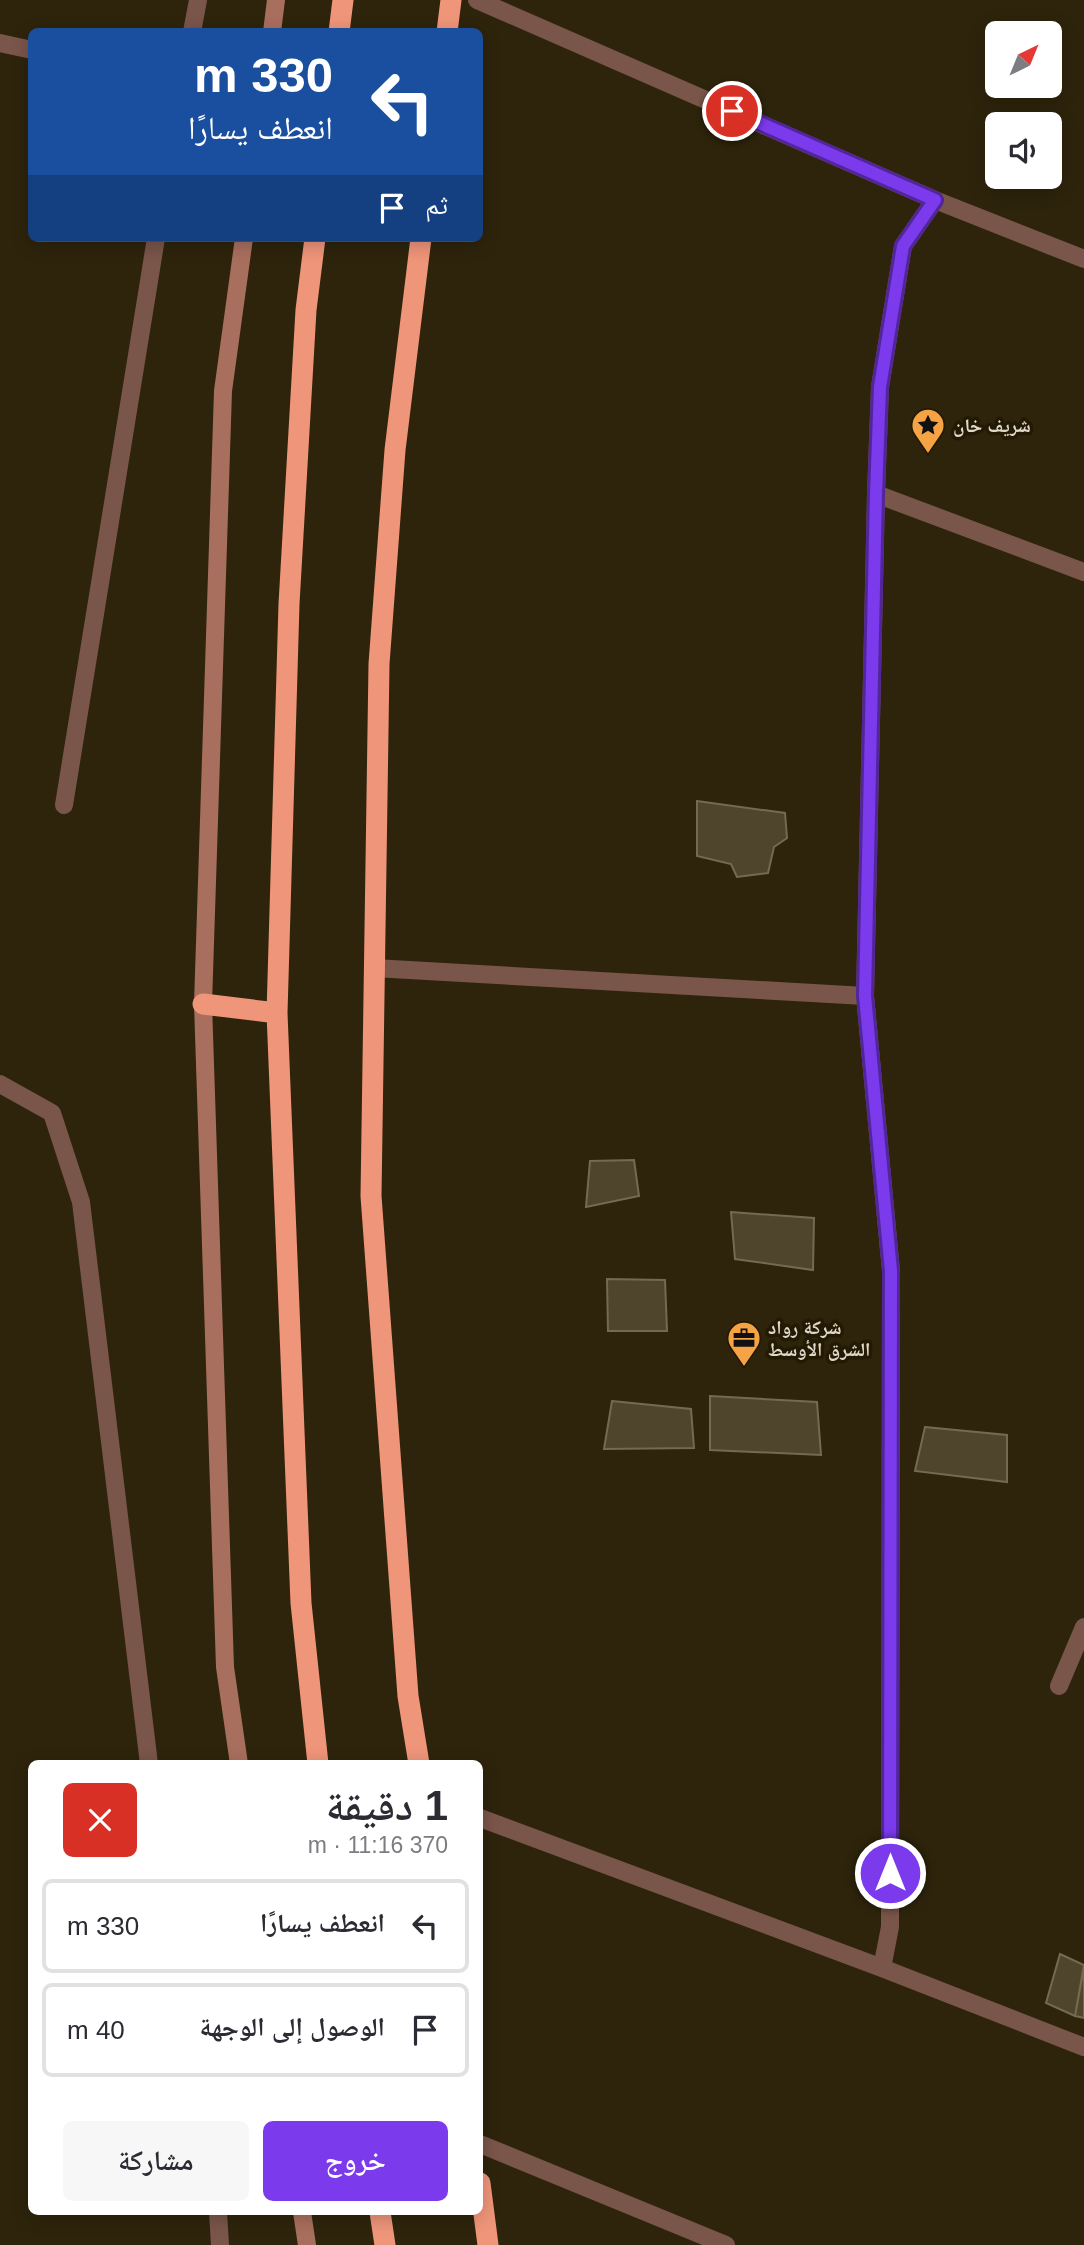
<!DOCTYPE html>
<html lang="ar">
<head>
<meta charset="utf-8">
<style>
  :root { --surface:#fff; --page:#f7f7f7; --text:#2b2b33; --muted:#7c7c81; --line:#e1e1e2; --accent:#7c3aed }
  body { margin:0; font-family:Arial,"Noto Naskh Arabic",sans-serif; background:var(--page); color:var(--text); direction:rtl; height:100vh; display:flex; flex-direction:column; font-size:26px; white-space:nowrap }
  * { box-sizing:border-box; margin:0 }
  p { font-size:23px; color:var(--muted) }
  .icon { flex:none; width:38px; height:38px; fill:none; stroke:currentColor; stroke-width:2; stroke-linecap:round; stroke-linejoin:round }
  .map { position:relative; flex:1; overflow:hidden; direction:ltr }
  .sheet { position:absolute; left:28px; top:1760px; width:455px; height:455px; display:flex; flex-direction:column; background:var(--surface); border-radius:10px; box-shadow:0 4px 18px #0003; direction:rtl }
  .sheet>* { flex:none }
  .hud { position:absolute; left:28px; top:28px; width:455px; height:214px; border-radius:10px; box-shadow:0 4px 18px #0003; direction:rtl; background:#1a4fa0; color:#fff; overflow:hidden }
  .needle { width:46px; rotate:43deg }
  .buttons { position:absolute; left:985px; top:21px; display:grid; gap:14px }
  .buttons a { display:grid; place-items:center; width:77px; height:77px; border-radius:10px; background:var(--surface); box-shadow:0 4px 18px #0003; font-size:35px }
  .pin { position:absolute; display:grid; place-items:center; width:60px; height:60px; color:#fff; margin:-30px; border:4px solid #fff; border-radius:50%; box-shadow:0 2px 7px #0007 }
  .me { position:absolute; width:77px; margin:-38px; rotate:0deg; stroke-linejoin:round; filter:drop-shadow(0 0 5px #0008) }
  .turn { display:flex; align-items:center; gap:24px; height:147px; padding:0 35px; font-size:32px }
  .turn .icon { width:91px; height:91px; stroke-width:2.5 }
  .turn b { display:block; font-size:49px; line-height:60px }
  .then { display:flex; align-items:center; height:66px; padding:0 35px; background:#0003; gap:14px; font-size:26px }
  .round { display:grid; place-items:center; flex:none; width:74px; height:74px; border-radius:10px; background:var(--page) }
  .head { display:flex; align-items:center; justify-content:space-between; height:119px; padding:0 35px }
  h1 { font-size:42px; font-weight:600; line-height:52px }
  .action { display:flex; gap:14px; margin-top:auto; padding:14px 35px }
  .action a { flex:1; height:80px; border-radius:10px; background:var(--accent); color:#fff; font-size:28px; font-weight:600; line-height:80px; text-align:center }
  .action a+a { background:var(--page); color:var(--text) }
  ul { padding:0; list-style:none }
  li { display:flex; align-items:center; gap:21px; height:94px; margin:0 14px 10px; padding:0 21px; border:4px solid var(--line); border-radius:10px }
  li div { flex:1 }
  li b { display:block; font-size:26px }
  li em { font-style:normal }
  .map>svg:first-child { display:block }
  .building { fill:#4f452c; stroke:#756a50; stroke-width:2 }
  .lines { fill:none; stroke-linecap:round; stroke-linejoin:round }
  .lane { stroke:#7a554a; stroke-width:18 }
  .street { stroke:#7a554a; stroke-width:18 }
  .secondary { stroke:#a96f5e; stroke-width:18 }
  .highway { stroke:#ef957a; stroke-width:21 }
  .route-casing { stroke:#51269a; stroke-width:18 }
  .route { stroke:#7c3aed; stroke-width:12 }
  .labels { text-anchor:middle; stroke-width:7; stroke-linejoin:round; paint-order:stroke }
  .poi-label { font-size:19px; font-weight:bold; fill:#ded8ca; stroke:#241a03; text-anchor:start }
</style>
</head>
<body>
<div class="map">
<svg width="1084" height="2245" viewBox="0 0 1084 2245">
  <rect width="100%" height="100%" fill="#2e240c"/>
  <!-- building -->
  <path class="building" d="M 697,801 L 785,813 L 787,838 L 774,847 L 768,873 L 737,877 L 731,864 L 697,856 Z
    M 634,1160 L 639,1196 L 586,1207 L 590,1161 Z
    M 731,1212 L 814,1218 L 813,1270 L 735,1259 Z
    M 607,1279 L 665,1280 L 667,1331 L 608,1331 Z
    M 710,1396 L 817,1402 L 821,1455 L 710,1450 Z
    M 612,1401 L 691,1409 L 694,1448 L 604,1449 Z
    M 925,1427 L 1007,1435 L 1007,1482 L 915,1471 Z
    M 1060,1954 L 1084,1965 L 1075,2016 L 1046,2003 Z
    M 1084,1967 L 1084,2018 L 1075,2016 Z"/>
  <g class="lines">
    <!-- lane -->
    <path class="lane" d="M 64,805 L 156,238"/>
    <!-- street -->
    <path class="street" d="M 477,0 L 935,200 L 1084,259
      M 192,32 L 198,0
      M 0,43 L 32,50
      M 876,494 L 1084,572
      M 374,968 L 865,996
      M 0,1084 L 52,1113 L 81,1202 L 149,1764
      M 1059,1686 L 1084,1627
      M 480,1818 L 882,1968 L 1084,2047
      M 882,1968 L 890,1927 L 891,1271 L 865,996 L 876,494 L 880,387 L 903,246 L 935,200
      M 480,2144 L 726,2245
      M 218,2212 L 220,2245"/>
    <!-- secondary -->
    <path class="secondary" d="M 272,32 L 276,0
      M 239,1764 L 225,1667 L 203,1004 L 223,391 L 244,238
      M 302,2212 L 307,2245"/>
    <!-- highway -->
    <path class="highway" d="M 339,32 L 343,0
      M 447,32 L 451,0
      M 315,238 L 306,310 L 289,604 L 277,1013 L 301,1603 L 318,1764
      M 203,1004 L 277,1013
      M 419,1764 L 408,1696 L 371,1196 L 379,664 L 395,450 L 421,238
      M 480,2183 L 488,2245
      M 380,2212 L 385,2245"/>
  </g>
  <g class="lines">
    <defs>
      <path id="route" d="M 732,111 L 935,200 L 903,246 L 880,387 L 876,494 L 865,996 L 891,1271 L 890,1873"/>
    </defs>
    <!-- route casing -->
    <use href="#route" class="route-casing"/>
    <!-- route -->
    <use href="#route" class="route"/>
  </g>
  <!-- icons -->
  <defs>
    <symbol id="sight-pin" viewBox="-11 -11 22 30"><path d="M0 17L-7.5 6A9.5 9.5 0 1 1 7.5 6Z" fill="#f5a345" stroke="#241a03"/><path d="M0-6L1.8-2.2L6-1.7L2.9 1.2L3.7 5.4L0 3.3L-3.7 5.4L-2.9 1.2L-6-1.7L-1.8-2.2Z" fill="#111"/></symbol>
    <symbol id="office-pin" viewBox="-11 -11 22 30"><path d="M0 17L-7.5 6A9.5 9.5 0 1 1 7.5 6Z" fill="#f5a345" stroke="#241a03"/><path d="M-6-3h4V-5.5h4V-3h4V5H-6ZM-1-4.5V-3h2v-1.5ZM-6 0V1H6V0Z" fill="#111"/></symbol>
  </defs>
  <g fill-rule="evenodd">
    <use href="#sight-pin" x="909" y="406" width="38" height="52"/>
    <use href="#office-pin" x="725" y="1319" width="38" height="52"/>
  </g>
  <g class="labels">
    <!-- poi labels -->
    <g class="poi-label">
      <text x="953" y="432">شريف خان</text>
      <text x="768" y="1334">شركة رواد<tspan x="768" dy="22">الشرق الأوسط</tspan></text>
    </g>
  </g>
</svg>
<div class="buttons">
<a><svg class="needle" viewBox="-14 -14 28 28"><path d="M0-13l5 13h-10z" fill="#e53935"/><path d="M0 13l5-13h-10z" fill="#7c7c81"/></svg></a>
<a><svg class="icon" aria-label="sound" viewBox="0 0 24 24"><path d="M4 9h4l5-4v14l-5-4H4zM17 9q2 3 0 6"/></svg></a>
</div>
<div class="pin" style="left:732px;top:111px;background:#d93025"><svg class="icon" aria-label="arrive" viewBox="0 0 24 24"><path d="M6 21V4h12l-3 4 3 4H6"/></svg></div>
<svg class="me" style="left:890px;top:1873px" viewBox="-20 -20 40 40"><circle r="17" fill="#7c3aed" stroke="#fff" stroke-width="3"/><path d="M0-11L8 9 0 5-8 9z" fill="#fff"/></svg>
<div class="hud">
<div class="turn"><svg class="icon" aria-label="left" viewBox="0 0 24 24"><path d="M17 20v-9H6M10 6l-5 5 5 5"/></svg><div><b>330 m</b>انعطف يسارًا</div></div>
<div class="then">ثم<svg class="icon" aria-label="arrive" viewBox="0 0 24 24"><path d="M6 21V4h12l-3 4 3 4H6"/></svg></div>
</div>
<section class="sheet">
<div class="head"><div><h1>1 دقيقة</h1><p>370 m · 11:16</p></div><a class="round" style="background:#d93025;color:#fff"><svg class="icon" aria-label="close" viewBox="0 0 24 24"><path d="M6 6l12 12M18 6L6 18"/></svg></a></div>
<ul>
<li><svg class="icon" aria-label="left" viewBox="0 0 24 24"><path d="M17 20v-9H6M10 6l-5 5 5 5"/></svg><div><b>انعطف يسارًا</b></div><em>330 m</em></li>
<li><svg class="icon" aria-label="arrive" viewBox="0 0 24 24"><path d="M6 21V4h12l-3 4 3 4H6"/></svg><div><b>الوصول إلى الوجهة</b></div><em>40 m</em></li>
</ul>
<div class="action"><a>خروج</a><a>مشاركة</a></div>
</section>
</div>
</body>
</html>
